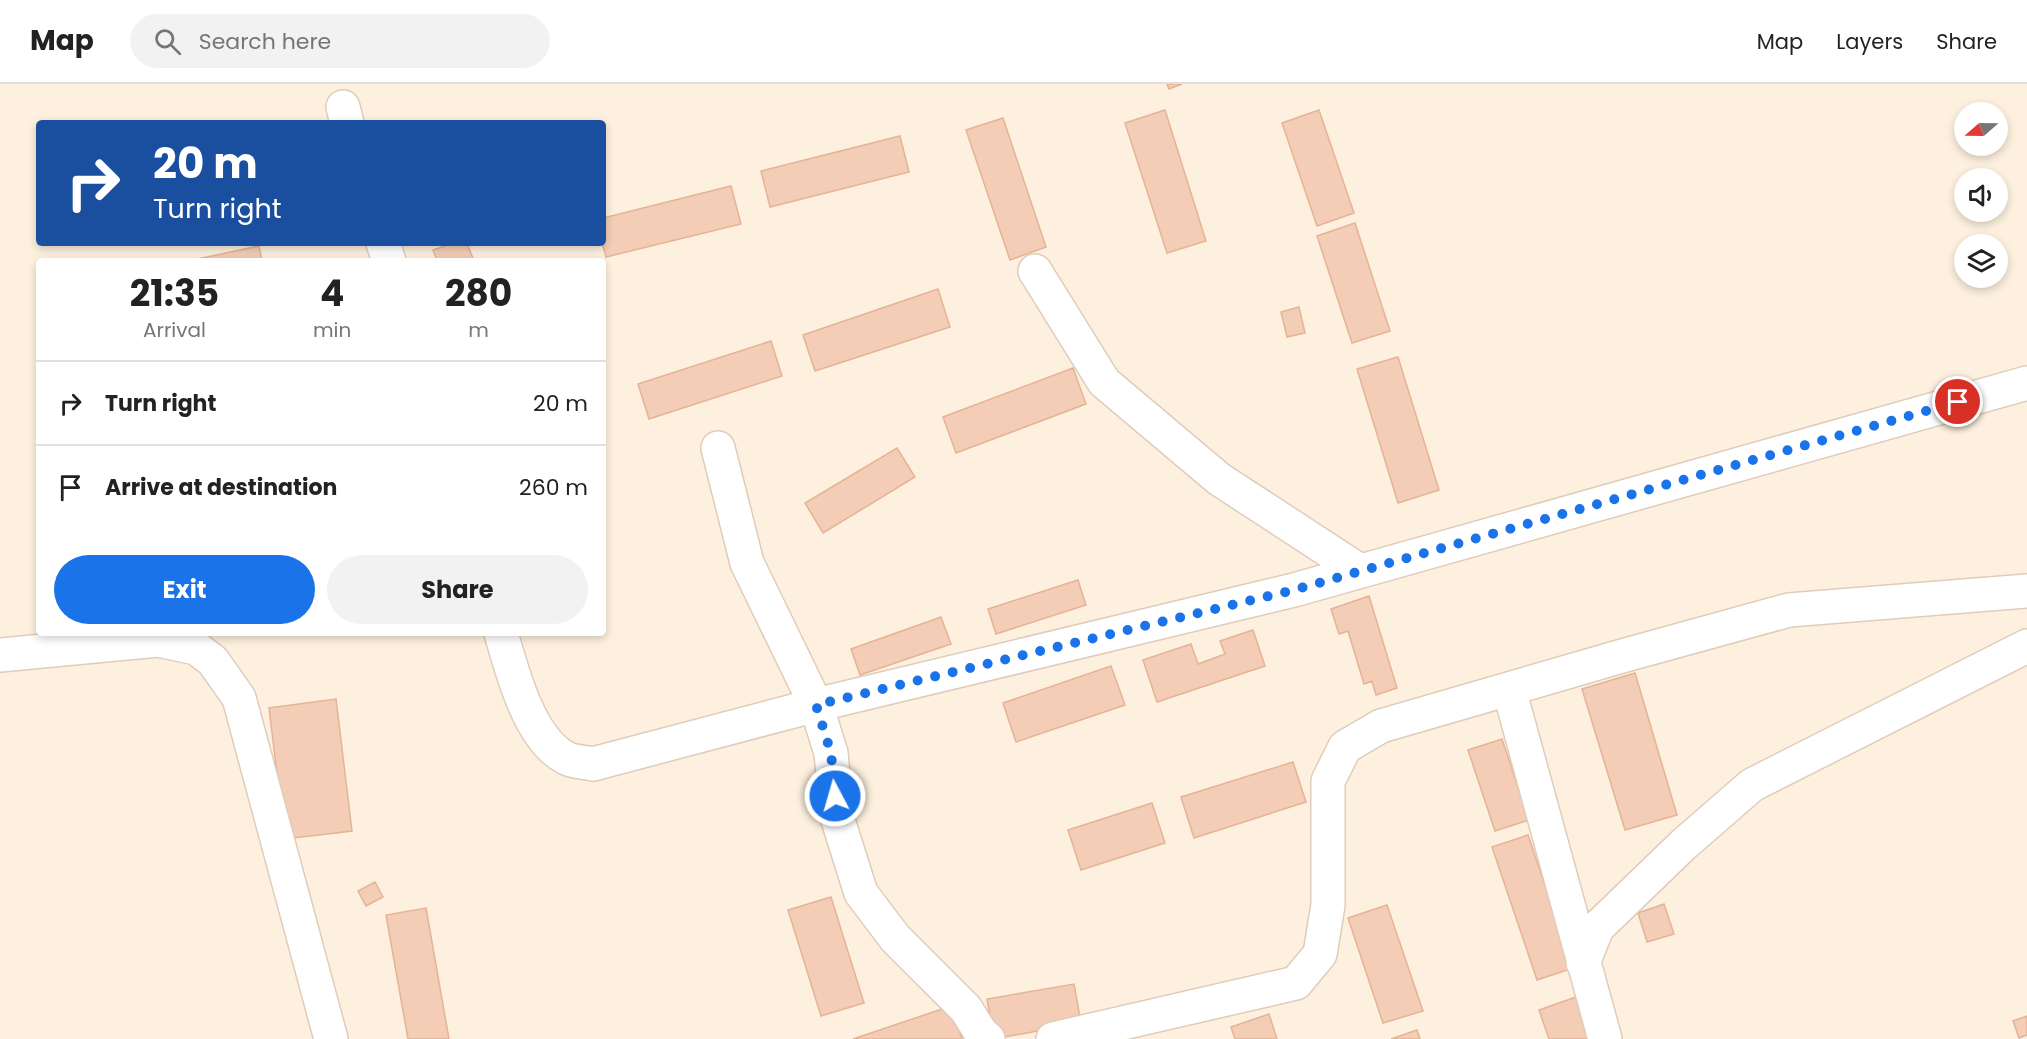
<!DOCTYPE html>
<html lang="en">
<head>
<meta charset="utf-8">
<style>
  :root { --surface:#fff; --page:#f2f2f2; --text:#222; --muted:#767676; --line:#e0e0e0; --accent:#1a73e8 }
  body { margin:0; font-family:Poppins,sans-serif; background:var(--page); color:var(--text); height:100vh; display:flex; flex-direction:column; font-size:22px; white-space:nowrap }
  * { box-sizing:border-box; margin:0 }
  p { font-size:20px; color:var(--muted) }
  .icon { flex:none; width:33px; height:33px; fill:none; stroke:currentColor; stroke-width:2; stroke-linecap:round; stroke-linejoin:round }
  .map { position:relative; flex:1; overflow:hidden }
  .side { position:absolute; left:36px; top:174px; width:570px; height:378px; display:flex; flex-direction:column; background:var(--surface); border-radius:6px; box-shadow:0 3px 9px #0003 }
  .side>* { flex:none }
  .guide { position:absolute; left:36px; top:36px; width:570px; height:126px; border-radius:6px; box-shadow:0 3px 9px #0003; background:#1a4fa0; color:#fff; overflow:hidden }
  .needle { width:39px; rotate:250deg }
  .fabs { position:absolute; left:1954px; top:18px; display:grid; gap:12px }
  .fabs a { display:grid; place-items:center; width:54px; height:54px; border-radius:50%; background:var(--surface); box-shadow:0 3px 9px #0003; font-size:30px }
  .pin { position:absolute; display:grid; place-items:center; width:51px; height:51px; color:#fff; margin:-26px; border:3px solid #fff; border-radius:50%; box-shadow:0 2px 6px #0007 }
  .me { position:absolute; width:66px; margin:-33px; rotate:354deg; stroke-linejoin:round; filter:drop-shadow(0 0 4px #0008) }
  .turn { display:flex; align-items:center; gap:21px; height:126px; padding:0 18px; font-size:27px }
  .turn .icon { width:78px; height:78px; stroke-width:2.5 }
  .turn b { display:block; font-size:42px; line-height:51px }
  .eta { display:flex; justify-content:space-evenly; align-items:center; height:102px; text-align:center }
  .eta b { font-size:36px; font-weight:700; line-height:42px }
  .primary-button { display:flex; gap:12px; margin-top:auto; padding:12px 18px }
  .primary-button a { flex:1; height:69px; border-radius:36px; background:var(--accent); color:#fff; font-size:24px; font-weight:700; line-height:69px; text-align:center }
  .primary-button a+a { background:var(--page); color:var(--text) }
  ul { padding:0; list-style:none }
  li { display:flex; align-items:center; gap:18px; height:84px; padding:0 18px; border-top:2px solid var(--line) }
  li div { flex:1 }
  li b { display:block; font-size:22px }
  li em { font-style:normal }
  header { display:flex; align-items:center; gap:36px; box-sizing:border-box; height:84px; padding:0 30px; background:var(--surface); border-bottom:2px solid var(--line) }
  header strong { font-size:28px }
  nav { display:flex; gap:33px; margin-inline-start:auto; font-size:21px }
  .search { width:420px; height:54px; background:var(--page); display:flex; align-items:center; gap:15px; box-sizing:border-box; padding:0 21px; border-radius:33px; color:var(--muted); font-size:22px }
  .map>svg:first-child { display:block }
  .building { fill:#f3cdb5; stroke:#e5b395; stroke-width:1.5 }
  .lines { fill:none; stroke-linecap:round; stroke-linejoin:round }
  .minor-casing { stroke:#e0ccba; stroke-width:36 }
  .minor { stroke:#fff; stroke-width:33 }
  .route { stroke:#1a73e8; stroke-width:10; stroke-dasharray:0 18 }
</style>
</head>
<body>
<header>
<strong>Map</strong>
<div class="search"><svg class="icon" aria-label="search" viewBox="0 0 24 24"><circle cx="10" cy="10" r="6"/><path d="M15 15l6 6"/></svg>Search here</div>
<nav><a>Map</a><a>Layers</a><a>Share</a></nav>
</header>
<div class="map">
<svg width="2027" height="955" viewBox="0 0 2027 955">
  <rect width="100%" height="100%" fill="#fdf0de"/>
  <!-- building -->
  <path class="building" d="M 1167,0 L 1182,0 L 1169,5 Z
    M 1165,26 L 1206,157 L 1167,169 L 1125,39 Z
    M 1319,26 L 1354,129 L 1317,142 L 1282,39 Z
    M 1003,34 L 1046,163 L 1010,176 L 966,46 Z
    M 900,52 L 909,88 L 770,123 L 761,87 Z
    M 731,102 L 741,140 L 606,173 L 602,159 L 603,134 Z
    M 1355,139 L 1390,247 L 1352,259 L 1317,152 Z
    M 454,159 L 467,159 L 474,177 L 437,177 L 433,166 Z
    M 259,162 L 262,177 L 188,177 Z
    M 938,205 L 950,243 L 815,287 L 803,251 Z
    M 1299,223 L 1305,249 L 1287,253 L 1281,228 Z
    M 771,257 L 782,292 L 649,335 L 638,300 Z
    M 1398,273 L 1439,406 L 1398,419 L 1357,285 Z
    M 1073,284 L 1086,320 L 956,369 L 943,333 Z
    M 897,364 L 915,393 L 823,449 L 805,419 Z
    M 1078,496 L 1086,521 L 996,550 L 988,525 Z
    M 1369,512 L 1397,604 L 1376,611 L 1372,597 L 1364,600 L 1348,547 L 1339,550 L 1331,525 Z
    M 941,533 L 951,560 L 860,591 L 851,565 Z
    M 1253,546 L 1265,582 L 1157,618 L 1143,576 L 1191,560 L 1198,580 L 1225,570 L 1220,557 Z
    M 1111,582 L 1125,621 L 1016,658 L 1003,619 Z
    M 1635,589 L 1677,731 L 1625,746 L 1582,605 Z
    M 336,615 L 352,747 L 285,755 L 269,624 Z
    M 1502,655 L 1529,736 L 1495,747 L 1468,666 Z
    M 1293,678 L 1306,718 L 1194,754 L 1181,713 Z
    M 1152,719 L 1165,759 L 1081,786 L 1068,746 Z
    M 1528,751 L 1573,884 L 1537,896 L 1492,763 Z
    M 375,798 L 383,813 L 366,822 L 358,807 Z
    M 831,813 L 864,919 L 821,932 L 788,826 Z
    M 1664,820 L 1674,850 L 1647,858 L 1638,829 Z
    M 1387,821 L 1423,927 L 1383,939 L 1348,834 Z
    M 426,824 L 449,955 L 408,955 L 386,831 Z
    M 1074,900 L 1081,939 L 994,955 L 987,915 Z
    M 1576,913 L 1590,955 L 1549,955 L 1539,926 Z
    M 951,922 L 962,955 L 853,955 Z
    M 1269,930 L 1277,955 L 1235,955 L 1231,943 Z
    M 2027,932 L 2027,951 L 2019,954 L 2013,937 Z
    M 1417,946 L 1420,955 L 1391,955 Z"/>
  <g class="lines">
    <defs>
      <path id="minor" d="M 343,23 L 347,39
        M 383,159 L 389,177
        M 1035,187 L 1104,298 L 1219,395 L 1360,487
        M 718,364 L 747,479 L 816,621 L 831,669 L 837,733 L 861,809 L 895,854 L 966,925 L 981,949 L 988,955
        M 501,549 C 512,587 529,655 566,674 C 573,678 585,678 593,680 L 816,621 L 1294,506 L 2027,299
        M 0,571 L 158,556 L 196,564 L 213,577 L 239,614 L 331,955
        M 1509,605 L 1605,955
        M 1583,879 L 1597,844 L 1683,761 L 1752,701 L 2027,562
        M 1053,955 L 1296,899 L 1320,870 L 1328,821 L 1328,697 L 1345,663 L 1381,642 L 1622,572 L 1789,526 L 2027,507"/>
    </defs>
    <!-- minor casing -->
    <use href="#minor" class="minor-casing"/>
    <!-- minor -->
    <use href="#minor" class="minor"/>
  </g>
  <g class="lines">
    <!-- route -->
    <path class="route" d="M 835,712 L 831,669 L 816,621 L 1294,506 L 1958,318"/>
  </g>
</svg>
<div class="fabs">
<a><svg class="needle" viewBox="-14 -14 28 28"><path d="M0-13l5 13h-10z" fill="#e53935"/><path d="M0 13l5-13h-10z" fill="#767676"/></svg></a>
<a><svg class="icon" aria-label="sound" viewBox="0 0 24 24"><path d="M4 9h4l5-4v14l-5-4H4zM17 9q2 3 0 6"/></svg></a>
<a><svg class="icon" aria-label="layers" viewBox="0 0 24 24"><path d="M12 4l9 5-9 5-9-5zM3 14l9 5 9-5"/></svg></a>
</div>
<div class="pin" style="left:1958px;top:318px;background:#d93025"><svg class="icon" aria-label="arrive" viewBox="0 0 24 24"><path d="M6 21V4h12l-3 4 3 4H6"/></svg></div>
<svg class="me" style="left:835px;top:712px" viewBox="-20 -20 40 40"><circle r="17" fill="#1a73e8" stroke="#fff" stroke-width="3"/><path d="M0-11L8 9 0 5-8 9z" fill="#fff"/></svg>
<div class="guide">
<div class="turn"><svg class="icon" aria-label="right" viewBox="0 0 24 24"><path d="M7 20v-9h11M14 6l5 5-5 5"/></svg><div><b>20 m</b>Turn right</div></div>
</div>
<section class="side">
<div class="eta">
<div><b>21:35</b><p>Arrival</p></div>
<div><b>4</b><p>min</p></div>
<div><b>280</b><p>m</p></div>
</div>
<ul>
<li><svg class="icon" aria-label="right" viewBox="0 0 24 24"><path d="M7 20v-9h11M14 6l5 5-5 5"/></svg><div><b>Turn right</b></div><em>20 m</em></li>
<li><svg class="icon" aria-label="arrive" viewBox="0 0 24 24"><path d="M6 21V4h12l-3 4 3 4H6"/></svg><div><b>Arrive at destination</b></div><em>260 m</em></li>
</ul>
<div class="primary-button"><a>Exit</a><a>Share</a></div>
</section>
</div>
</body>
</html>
